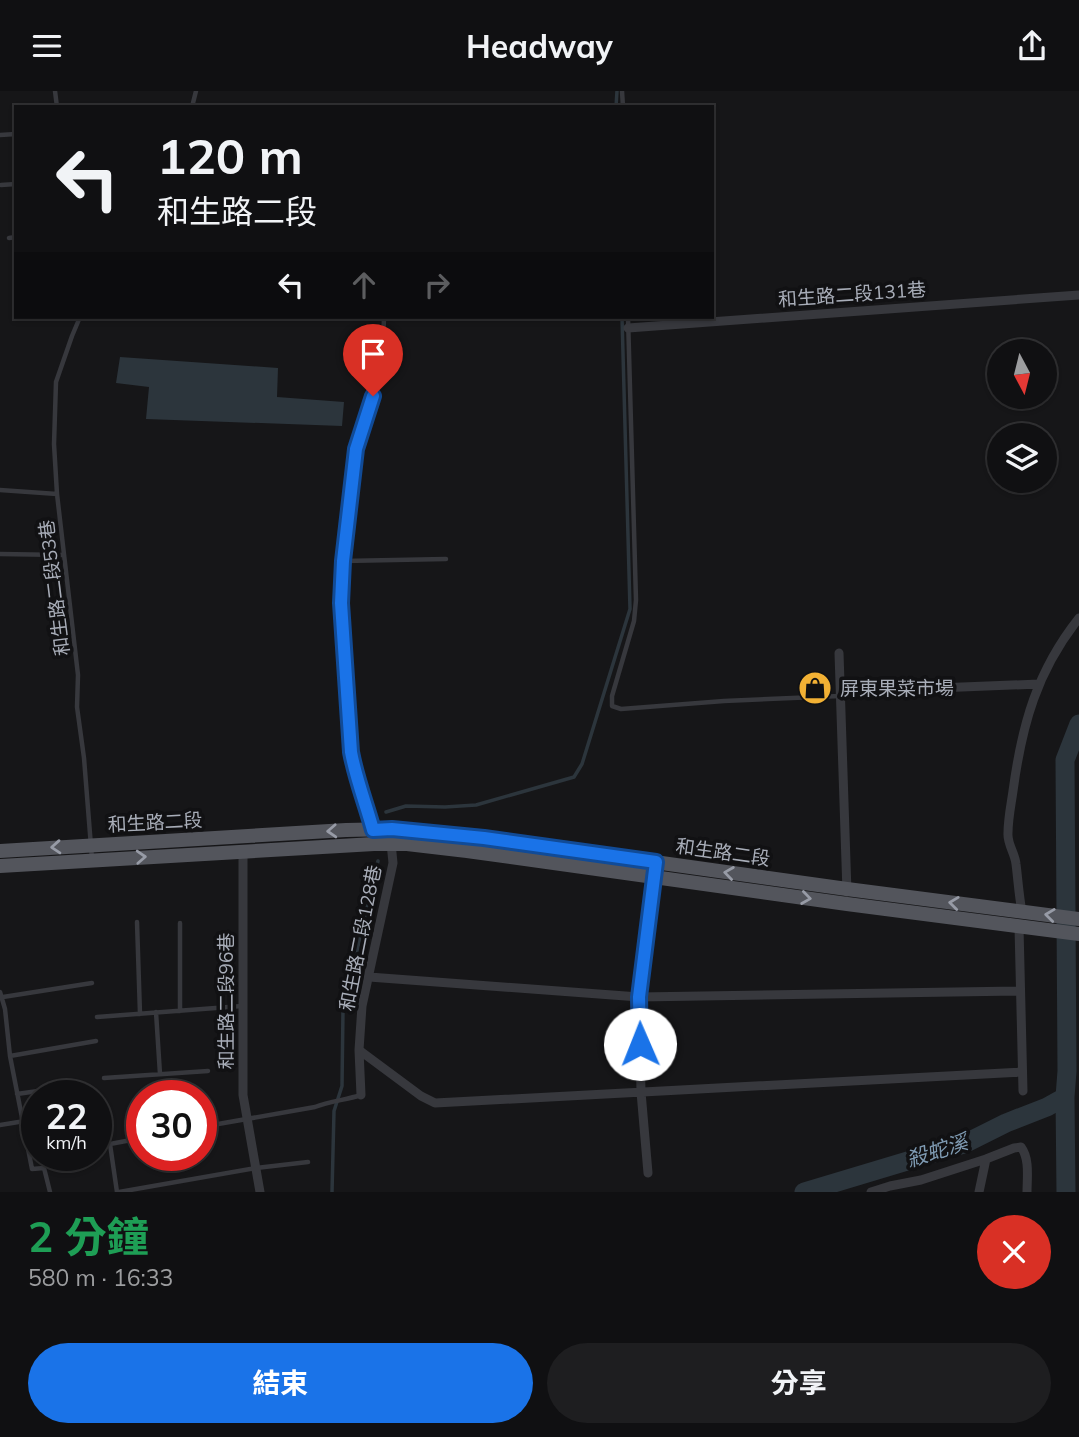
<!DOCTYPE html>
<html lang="zh-TW">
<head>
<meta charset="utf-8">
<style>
  :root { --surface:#101012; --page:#1e1e20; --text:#f1f3f6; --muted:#9c9d9f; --line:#303032; --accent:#1a73e8 }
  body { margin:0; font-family:Mulish,"Noto Sans TC",sans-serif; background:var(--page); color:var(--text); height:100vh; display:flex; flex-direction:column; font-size:26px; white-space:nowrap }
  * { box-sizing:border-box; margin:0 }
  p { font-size:23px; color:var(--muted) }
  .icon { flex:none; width:38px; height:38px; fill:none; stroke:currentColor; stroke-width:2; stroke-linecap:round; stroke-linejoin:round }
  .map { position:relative; height:1101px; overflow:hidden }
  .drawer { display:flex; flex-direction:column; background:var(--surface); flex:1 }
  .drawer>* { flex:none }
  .guide { position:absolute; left:14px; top:14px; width:700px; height:214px; border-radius:0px; box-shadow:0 2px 5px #0004,0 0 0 2px var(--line); background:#101012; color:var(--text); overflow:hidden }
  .needle { width:46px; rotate:173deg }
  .tools { position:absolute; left:987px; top:248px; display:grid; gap:14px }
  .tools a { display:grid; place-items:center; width:70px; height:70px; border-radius:50%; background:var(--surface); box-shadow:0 2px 5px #0004,0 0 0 2px var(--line); font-size:35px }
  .speed { position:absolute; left:21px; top:989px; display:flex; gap:14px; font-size:35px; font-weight:700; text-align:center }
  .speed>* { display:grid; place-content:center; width:91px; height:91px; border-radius:50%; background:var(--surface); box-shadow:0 2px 5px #0004,0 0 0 2px var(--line); line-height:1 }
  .speed small { font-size:18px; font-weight:400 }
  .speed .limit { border:10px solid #d22; background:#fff; color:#111 }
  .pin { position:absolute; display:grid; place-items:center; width:60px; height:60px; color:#fff; margin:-72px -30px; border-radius:50% 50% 50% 0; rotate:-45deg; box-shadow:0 0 7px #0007 }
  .pin .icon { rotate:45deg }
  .me { position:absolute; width:77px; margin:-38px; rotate:359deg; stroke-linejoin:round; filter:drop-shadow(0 0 5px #0008) }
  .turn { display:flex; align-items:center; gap:24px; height:147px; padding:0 28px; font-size:32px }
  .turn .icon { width:91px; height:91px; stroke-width:2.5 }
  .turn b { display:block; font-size:49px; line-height:60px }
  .lanes { display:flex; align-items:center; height:66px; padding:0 28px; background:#0003; justify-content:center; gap:35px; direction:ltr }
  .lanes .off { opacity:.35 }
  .round { display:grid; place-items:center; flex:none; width:74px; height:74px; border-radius:37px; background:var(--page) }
  .headline { display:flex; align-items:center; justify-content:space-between; height:119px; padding:0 28px }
  h1 { font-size:42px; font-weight:700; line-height:52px; color:#1e9e55 }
  .primary-button { display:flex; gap:14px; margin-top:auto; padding:14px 28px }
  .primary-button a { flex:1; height:80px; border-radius:42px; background:var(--accent); color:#fff; font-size:28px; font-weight:700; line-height:80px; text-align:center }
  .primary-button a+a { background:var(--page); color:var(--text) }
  header { display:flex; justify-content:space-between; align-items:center; height:91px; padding:0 28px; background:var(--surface); font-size:32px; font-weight:700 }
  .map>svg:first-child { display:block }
  .water { fill:#2c353c }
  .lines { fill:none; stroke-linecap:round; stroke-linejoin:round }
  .stream { stroke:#2c353c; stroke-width:3.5 }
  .river { stroke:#2c353c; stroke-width:19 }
  .service { stroke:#37383d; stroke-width:4.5 }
  .minor { stroke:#37383d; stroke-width:9 }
  .primary { stroke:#53555c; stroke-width:14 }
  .oneway { stroke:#979ba6 }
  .route-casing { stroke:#114b97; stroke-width:18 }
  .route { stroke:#1a73e8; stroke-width:12 }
  .labels { text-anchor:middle; stroke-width:7; stroke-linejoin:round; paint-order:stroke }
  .street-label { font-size:19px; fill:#a8adb8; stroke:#111113 }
  .poi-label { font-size:19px; fill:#a8adb8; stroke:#111113; text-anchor:start }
  .water-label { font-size:21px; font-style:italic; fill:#7f9bb3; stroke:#111113 }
</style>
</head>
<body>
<header><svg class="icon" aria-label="menu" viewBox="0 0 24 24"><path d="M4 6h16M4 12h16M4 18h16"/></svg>Headway<svg class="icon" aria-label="share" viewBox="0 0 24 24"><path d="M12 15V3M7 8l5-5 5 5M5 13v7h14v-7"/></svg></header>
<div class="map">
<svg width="1079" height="1101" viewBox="0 0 1079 1101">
  <rect width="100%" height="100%" fill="#161618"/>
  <!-- water -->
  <path class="water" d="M 120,266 L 278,277 L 277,306 L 344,311 L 342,335 L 146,328 L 149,296 L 116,292 Z"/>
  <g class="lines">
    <!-- stream -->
    <path class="stream" d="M 616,16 L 617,0
      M 386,721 L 406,715 L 445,716 L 476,714 L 574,686 L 582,673 L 630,518 L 622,226
      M 332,1101 L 334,1020 L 342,995 L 343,919 L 378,770"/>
    <!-- river -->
    <path class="river" d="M 804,1101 L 964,1053 L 1006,1032 L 1047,1016 L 1065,1006
      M 1066,1101 L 1065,1006 L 1067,980 L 1065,669 L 1079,633"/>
    <!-- service -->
    <path class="service" d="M 55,0 L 57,16
      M 622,0 L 623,16
      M 192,16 L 196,0
      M 0,44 L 16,43
      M 1,94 L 16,93
      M 9,147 L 16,146
      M 80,226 L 72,245 L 56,291 L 54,353 L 57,403 L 78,584 L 77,616 L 84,667 L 92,768
      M 628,226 L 636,509 L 634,530 L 612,605 L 612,615 L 621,618 L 724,610 L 840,605
      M 0,399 L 57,403
      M 0,463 L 64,464
      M 343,470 L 446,468
      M 374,752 C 372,720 356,692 351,661 L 341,512 L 343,470 L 356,358 L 373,305 L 383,256 L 384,226
      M 137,831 L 140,923
      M 0,901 L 5,918 L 10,965 L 32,1078 L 44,1077 L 50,1101
      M 3,906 L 92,892
      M 180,920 L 180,832
      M 156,921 L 160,983
      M 97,926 L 242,915
      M 10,965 L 96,950
      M 104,987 L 208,980
      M 17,1003 L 59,997
      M 0,1034 L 37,1028
      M 201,1036 L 315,1016 C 330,1010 346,1009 361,1004
      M 117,1101 L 110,1053 L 142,1047
      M 119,1101 L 256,1077 L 308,1071"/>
    <!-- minor -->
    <path class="minor" d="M 628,237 L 1079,204
      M 839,562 L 847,801
      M 937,597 L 1039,593
      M 243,760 L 243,1004 L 260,1101
      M 1022,821 C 1019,805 1018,789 1016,773 C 1015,762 1007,753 1008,742 C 1008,728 1011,714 1013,700 C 1022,633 1037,580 1079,527
      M 1019,836 L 1023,1000
      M 369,886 L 639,906 L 1020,900
      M 359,959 L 421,1005 L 435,1012 L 1021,981
      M 361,1004 L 359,959 L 362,915 L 393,772 L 391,752 L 392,738
      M 648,1082 L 641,1001 L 639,906 L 656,771
      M 871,1101 L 890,1095 L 921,1089 L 986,1068 L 1014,1057 L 1021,1056 C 1030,1068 1027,1087 1027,1101
      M 979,1101 L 986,1068"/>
    <!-- primary -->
    <path class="primary" d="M 0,760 L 346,739 L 392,738 L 484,747 L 847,798 L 1079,828
      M 0,775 L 374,753 L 407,753 L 467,760 L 847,813 L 1079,843"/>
  </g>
  <!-- one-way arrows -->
  <defs><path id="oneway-chevron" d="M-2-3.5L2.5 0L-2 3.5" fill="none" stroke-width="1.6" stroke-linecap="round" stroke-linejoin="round" transform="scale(1.75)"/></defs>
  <g class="oneway">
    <use href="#oneway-chevron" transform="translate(332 740) rotate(177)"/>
    <use href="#oneway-chevron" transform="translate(56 756) rotate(176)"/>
    <use href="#oneway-chevron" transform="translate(141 766) rotate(-3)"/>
    <use href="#oneway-chevron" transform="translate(729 782) rotate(-172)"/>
    <use href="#oneway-chevron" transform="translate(806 807) rotate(8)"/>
    <use href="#oneway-chevron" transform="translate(954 812) rotate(-173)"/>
    <use href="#oneway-chevron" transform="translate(1050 824) rotate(-173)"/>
  </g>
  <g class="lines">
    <defs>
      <path id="route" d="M 373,305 L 356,358 L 343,470 L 341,512 L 351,661 C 356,688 366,713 373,739 L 392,738 L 484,747 L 656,771 L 639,906 L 640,953"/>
    </defs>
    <!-- route casing -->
    <use href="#route" class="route-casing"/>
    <!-- route -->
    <use href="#route" class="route"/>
  </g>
  <!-- icons -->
  <defs>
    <symbol id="shop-disc" viewBox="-11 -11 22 22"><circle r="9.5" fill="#f2b134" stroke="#111113"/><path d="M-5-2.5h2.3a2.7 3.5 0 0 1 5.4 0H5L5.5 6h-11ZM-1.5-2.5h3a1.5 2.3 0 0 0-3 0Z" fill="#111"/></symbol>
  </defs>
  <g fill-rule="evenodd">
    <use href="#shop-disc" x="796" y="578" width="38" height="38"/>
  </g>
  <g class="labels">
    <!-- street labels -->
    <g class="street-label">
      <text transform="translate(852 203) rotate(-4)" y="7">和生路二段131巷</text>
      <text transform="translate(54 497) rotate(-97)" y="7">和生路二段53巷</text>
      <text transform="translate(155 731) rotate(-3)" y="7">和生路二段</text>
      <text transform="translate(723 761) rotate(8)" y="7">和生路二段</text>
      <text transform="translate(360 847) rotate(-79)" y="7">和生路二段128巷</text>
      <text transform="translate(226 910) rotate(-90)" y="7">和生路二段96巷</text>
    </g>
    <!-- poi labels -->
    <g class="poi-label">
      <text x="840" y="604">屏東果菜市場</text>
    </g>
    <!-- water labels -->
    <g class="water-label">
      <text transform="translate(937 1060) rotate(-18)" y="7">殺蛇溪</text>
    </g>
  </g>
</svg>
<div class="tools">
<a><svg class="needle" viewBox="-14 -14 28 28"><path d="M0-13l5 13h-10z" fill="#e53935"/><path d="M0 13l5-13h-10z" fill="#9c9d9f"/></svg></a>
<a><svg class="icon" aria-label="layers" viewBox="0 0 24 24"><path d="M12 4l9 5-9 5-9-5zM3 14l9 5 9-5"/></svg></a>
</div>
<div class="speed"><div>22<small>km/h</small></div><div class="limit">30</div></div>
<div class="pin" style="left:373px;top:305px;background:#d93025"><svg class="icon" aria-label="arrive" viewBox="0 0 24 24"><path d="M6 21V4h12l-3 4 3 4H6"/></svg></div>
<svg class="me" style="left:640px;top:953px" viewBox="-20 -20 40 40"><circle r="19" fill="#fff"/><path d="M0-13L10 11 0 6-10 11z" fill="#1a73e8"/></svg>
<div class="guide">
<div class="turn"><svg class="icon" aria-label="left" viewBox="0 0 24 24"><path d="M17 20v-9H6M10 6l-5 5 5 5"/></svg><div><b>120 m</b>和生路二段</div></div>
<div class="lanes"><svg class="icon" aria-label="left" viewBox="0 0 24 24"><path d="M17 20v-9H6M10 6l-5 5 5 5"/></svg><svg class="icon off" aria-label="ahead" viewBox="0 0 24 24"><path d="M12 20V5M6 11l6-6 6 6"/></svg><svg class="icon off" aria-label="right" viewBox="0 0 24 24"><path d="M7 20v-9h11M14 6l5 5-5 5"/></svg></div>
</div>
</div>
<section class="drawer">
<div class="headline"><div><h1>2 分鐘</h1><p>580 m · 16:33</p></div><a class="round" style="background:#d93025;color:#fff"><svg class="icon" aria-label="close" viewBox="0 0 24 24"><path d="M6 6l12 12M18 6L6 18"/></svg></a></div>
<div class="primary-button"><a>結束</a><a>分享</a></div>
</section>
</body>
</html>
